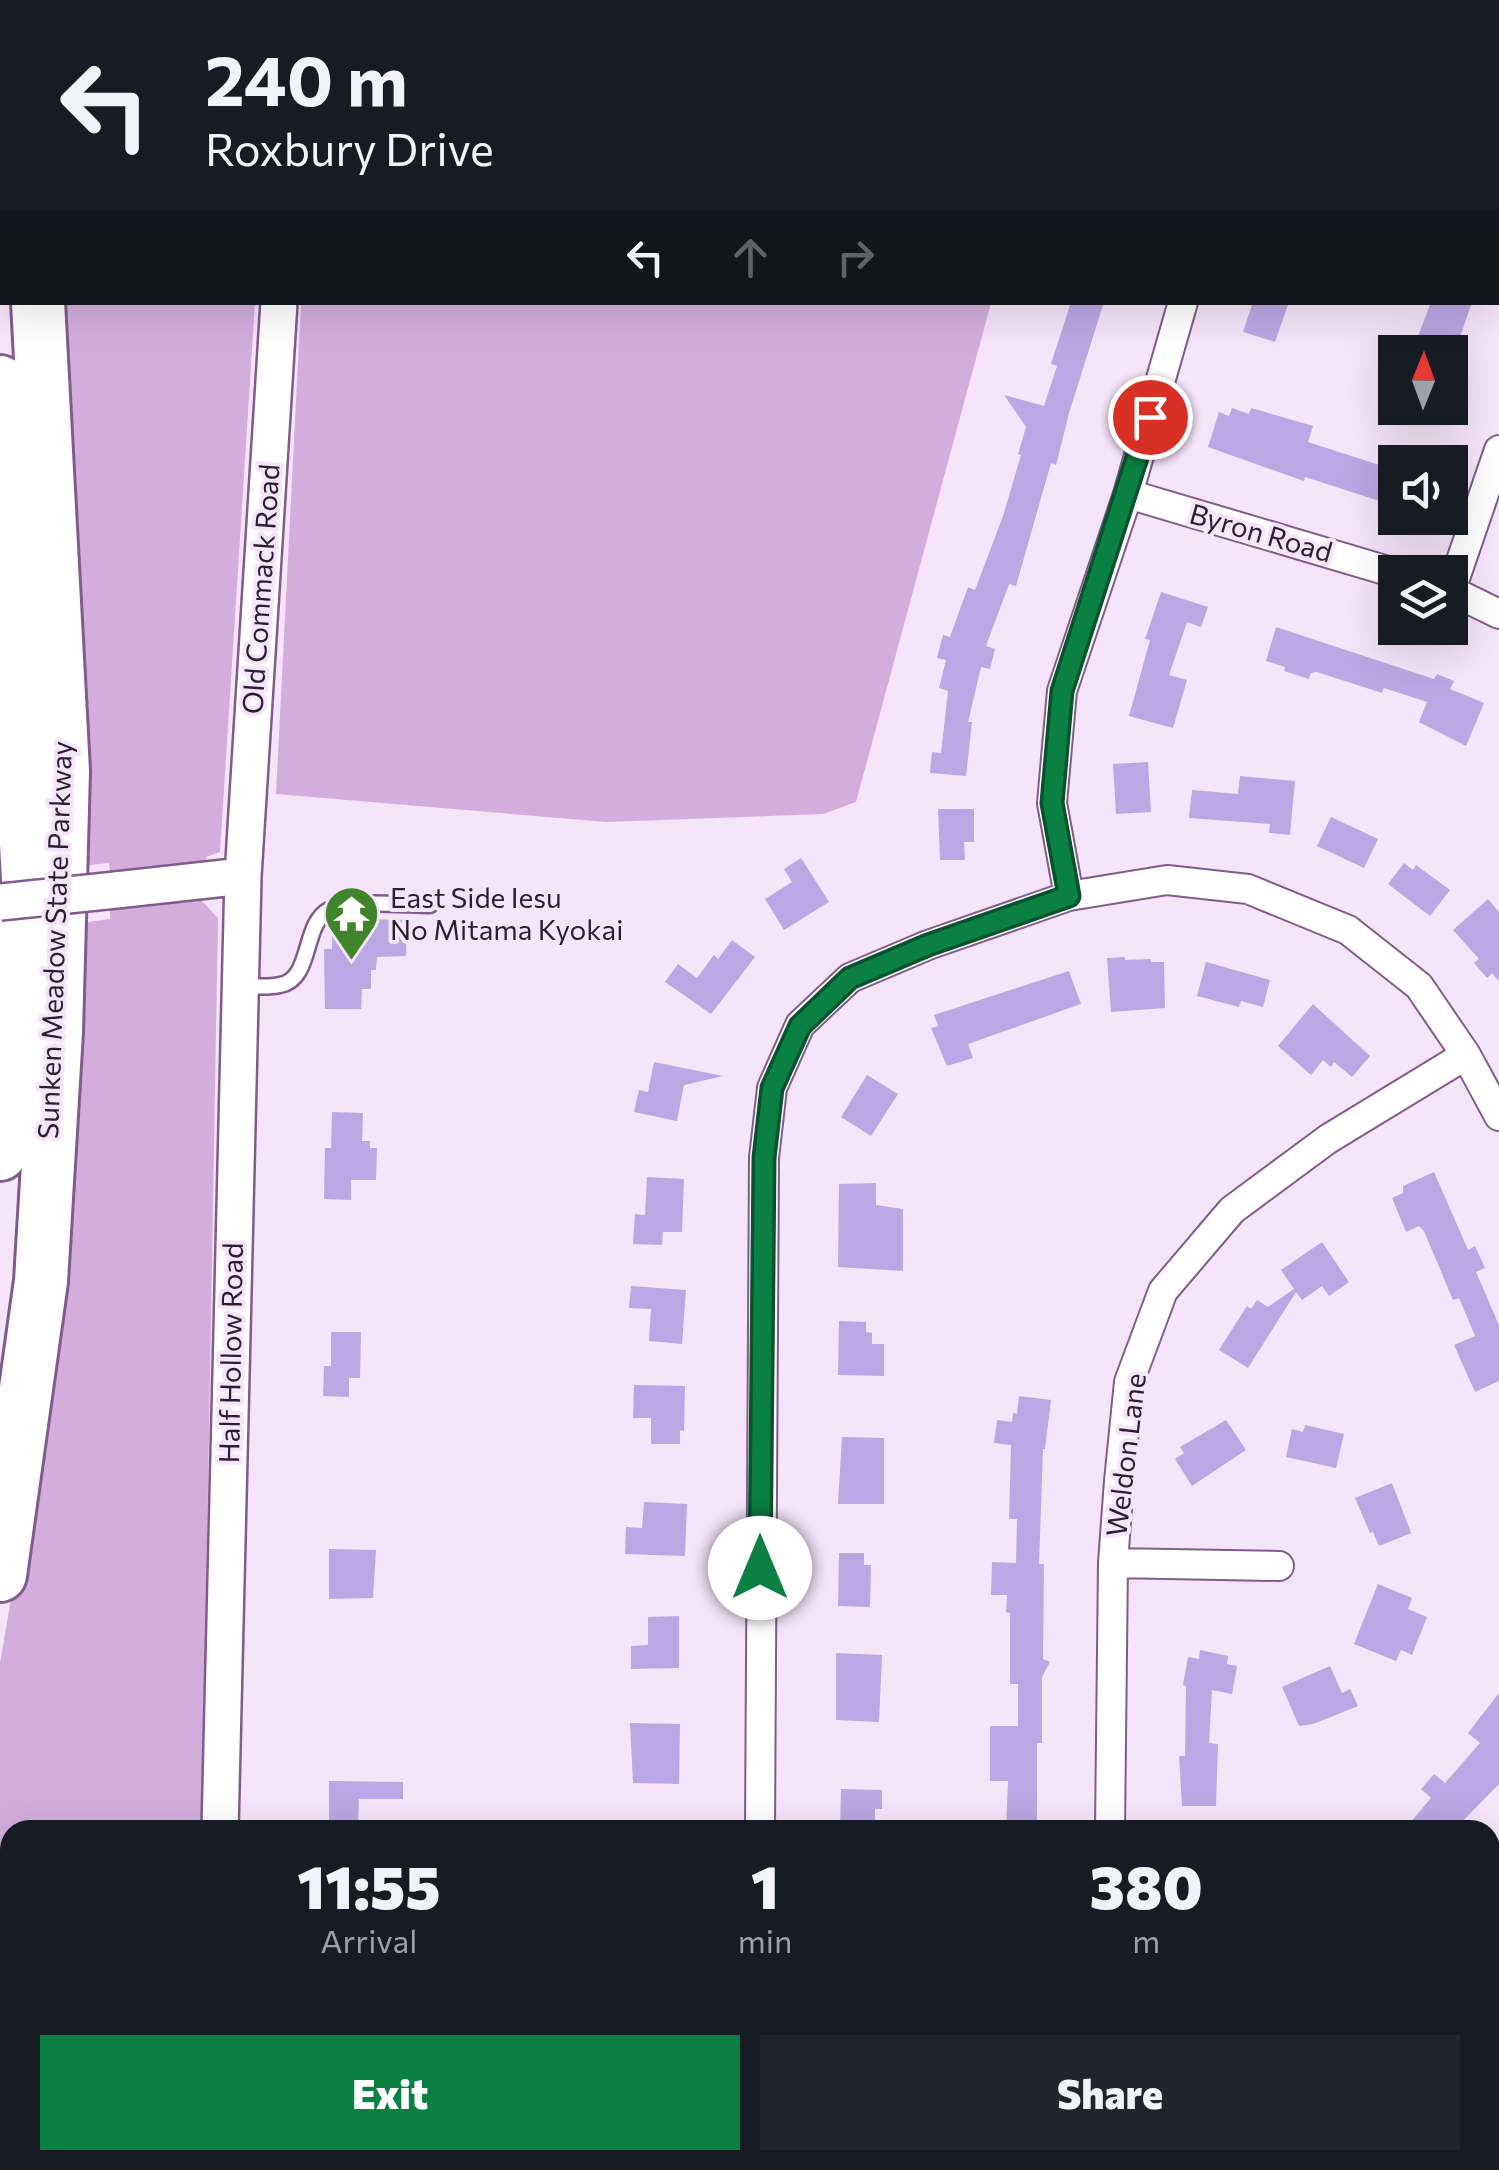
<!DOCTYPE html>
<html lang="en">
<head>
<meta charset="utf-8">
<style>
  :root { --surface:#171b24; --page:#20242c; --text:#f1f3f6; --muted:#9ea1a6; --accent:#0b8043 }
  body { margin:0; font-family:Commissioner,sans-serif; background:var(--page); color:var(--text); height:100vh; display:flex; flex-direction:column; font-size:38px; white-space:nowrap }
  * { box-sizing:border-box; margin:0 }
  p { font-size:32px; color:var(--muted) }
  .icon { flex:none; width:55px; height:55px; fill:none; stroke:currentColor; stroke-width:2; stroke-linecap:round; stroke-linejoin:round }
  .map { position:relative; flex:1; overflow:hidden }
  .side { position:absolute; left:0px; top:1820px; width:1500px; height:350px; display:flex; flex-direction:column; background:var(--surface); border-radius:30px 30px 0 0; box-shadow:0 10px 40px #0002 }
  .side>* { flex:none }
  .banner { position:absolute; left:0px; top:0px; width:1500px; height:305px; box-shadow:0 10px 40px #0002; background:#171b24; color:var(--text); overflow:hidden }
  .needle { width:65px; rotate:1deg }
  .fabs { position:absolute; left:1378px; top:335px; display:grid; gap:20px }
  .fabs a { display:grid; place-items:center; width:90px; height:90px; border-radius:0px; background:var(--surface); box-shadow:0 10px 40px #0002; font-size:50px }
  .pin { position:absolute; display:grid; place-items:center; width:85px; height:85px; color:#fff; margin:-42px; border:5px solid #fff; border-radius:50%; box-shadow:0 2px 10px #0007 }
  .me { position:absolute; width:110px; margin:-55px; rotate:0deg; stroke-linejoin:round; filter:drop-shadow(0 0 8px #0008) }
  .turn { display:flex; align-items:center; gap:35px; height:210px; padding:0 40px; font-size:45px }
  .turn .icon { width:130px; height:130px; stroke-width:2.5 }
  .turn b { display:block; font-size:70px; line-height:85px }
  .lanes { display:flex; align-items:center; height:95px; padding:0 40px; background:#0003; justify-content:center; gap:50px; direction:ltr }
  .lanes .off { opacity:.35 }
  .eta { display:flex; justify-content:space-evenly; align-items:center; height:170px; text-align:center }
  .eta b { font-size:60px; font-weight:800; line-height:70px }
  .cta { display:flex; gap:20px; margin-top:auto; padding:20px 40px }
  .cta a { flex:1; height:115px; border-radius:0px; background:var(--accent); color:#fff; font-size:40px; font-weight:800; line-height:115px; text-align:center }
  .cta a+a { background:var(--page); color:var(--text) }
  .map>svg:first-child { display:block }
  .green { fill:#d3aedd }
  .building { fill:#bba7e3 }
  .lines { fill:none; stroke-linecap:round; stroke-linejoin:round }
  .service-casing { stroke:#825b8d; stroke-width:19 }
  .minor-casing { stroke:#825b8d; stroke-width:32 }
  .tertiary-casing { stroke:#825b8d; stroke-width:40 }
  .motorway-casing { stroke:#825b8d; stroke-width:58 }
  .service { stroke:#fff; stroke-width:14 }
  .minor { stroke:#fff; stroke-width:28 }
  .tertiary { stroke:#fff; stroke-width:35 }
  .motorway { stroke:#fff; stroke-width:52 }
  .tertiary-bridge-casing { stroke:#825b8d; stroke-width:40; stroke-linecap:butt }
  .tertiary-bridge { stroke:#fff; stroke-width:35 }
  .route-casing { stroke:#07532c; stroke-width:25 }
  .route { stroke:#0b8043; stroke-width:18 }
  .labels { text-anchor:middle; stroke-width:8; stroke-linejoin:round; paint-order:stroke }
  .street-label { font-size:28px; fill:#2d1d31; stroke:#f6e4fa }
  .poi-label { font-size:28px; fill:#2d1d31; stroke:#f6e4fa; text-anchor:start }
</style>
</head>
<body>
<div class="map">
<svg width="1499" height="2170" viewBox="0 0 1499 2170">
  <rect width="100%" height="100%" fill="#f6e4fa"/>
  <!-- green -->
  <path class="green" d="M 51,303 L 255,303 L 220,852 L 206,857 L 208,865 L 110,873 L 109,863 L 70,867 Z
    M 301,303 L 991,303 L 856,802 L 823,814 L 607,822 L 276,794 Z
    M 199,898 L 218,918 L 202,1830 L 10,1830 L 10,2160 L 196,2160 L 196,2170 L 0,2170 L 0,1663 L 48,1384 L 71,924 L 110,919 L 110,905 Z"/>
  <!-- building -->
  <path class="building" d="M 1071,302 L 1104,302 L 1069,413 L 1056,465 L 1051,463 L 1016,586 L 1009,584 L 986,646 L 995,649 L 990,669 L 981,667 L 968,722 L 972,722 L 966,776 L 930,773 L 932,752 L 941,753 L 948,691 L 939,688 L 946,660 L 937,658 L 943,635 L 950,637 L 968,587 L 975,590 L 1003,516 L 1021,455 L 1018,454 L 1026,427 L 1004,395 L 1044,406 L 1057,366 L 1051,364 Z
    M 1253,302 L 1289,302 L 1275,342 L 1243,332 Z
    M 1431,302 L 1472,302 L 1455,352 L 1412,352 Z
    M 1232,408 L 1249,414 L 1251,408 L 1313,426 L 1308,442 L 1395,470 L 1395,506 L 1305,477 L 1304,481 L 1208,447 L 1219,412 L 1229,416 Z
    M 1161,592 L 1208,607 L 1201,627 L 1187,622 L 1169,675 L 1187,680 L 1173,728 L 1129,716 L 1150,640 L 1145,639 Z
    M 1276,627 L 1434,679 L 1437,674 L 1454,681 L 1450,689 L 1484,703 L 1466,746 L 1419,722 L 1427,702 L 1384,688 L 1382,693 L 1317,672 L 1311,673 L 1309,679 L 1284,671 L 1285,667 L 1266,661 Z
    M 1148,762 L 1151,812 L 1116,814 L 1113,764 Z
    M 1240,776 L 1295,781 L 1290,835 L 1269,833 L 1270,824 L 1189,818 L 1192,790 L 1238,794 Z
    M 938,809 L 974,809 L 974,842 L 964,842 L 965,860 L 940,860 Z
    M 1331,817 L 1378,839 L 1364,868 L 1317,846 Z
    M 801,858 L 829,902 L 784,930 L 765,899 L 792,882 L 784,869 Z
    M 1404,863 L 1413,870 L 1416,865 L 1450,890 L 1430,916 L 1388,884 Z
    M 1488,899 L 1499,912 L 1499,981 L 1492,973 L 1487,978 L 1474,963 L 1479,959 L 1453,930 Z
    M 358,919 L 407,920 L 406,956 L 377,957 L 376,970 L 371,970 L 371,989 L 362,989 L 361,1009 L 325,1009 L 324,949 L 332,949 L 332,935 L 340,935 L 340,925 L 358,923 Z
    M 732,940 L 755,957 L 711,1014 L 665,982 L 678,964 L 697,978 L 714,955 L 718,959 Z
    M 1125,957 L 1125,960 L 1151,959 L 1151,962 L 1164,962 L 1165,1008 L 1111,1012 L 1107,958 Z
    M 1206,962 L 1270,980 L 1263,1007 L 1241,1001 L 1239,1007 L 1197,996 Z
    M 1069,971 L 1081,1004 L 968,1044 L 973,1058 L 947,1066 L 931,1028 L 938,1026 L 934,1015 Z
    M 1313,1004 L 1370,1056 L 1352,1077 L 1334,1062 L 1331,1067 L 1323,1060 L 1311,1075 L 1278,1046 Z
    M 654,1062 L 723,1076 L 684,1085 L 677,1121 L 634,1112 L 639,1090 L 648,1092 Z
    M 867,1075 L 898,1094 L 871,1136 L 841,1117 Z
    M 332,1112 L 363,1113 L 362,1141 L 370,1141 L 370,1148 L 377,1148 L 376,1180 L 351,1180 L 351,1200 L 324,1199 L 325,1148 L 331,1148 Z
    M 1434,1172 L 1468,1250 L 1475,1246 L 1485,1268 L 1476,1272 L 1499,1325 L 1499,1381 L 1475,1392 L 1454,1345 L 1475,1336 L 1459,1298 L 1453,1300 L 1424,1231 L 1419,1226 L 1406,1232 L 1392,1198 L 1403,1193 L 1403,1186 Z
    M 647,1177 L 684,1179 L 682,1232 L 663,1232 L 662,1245 L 633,1244 L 635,1214 L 645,1215 Z
    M 876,1183 L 876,1205 L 903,1209 L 903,1271 L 838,1267 L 839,1184 Z
    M 1322,1242 L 1349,1282 L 1329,1296 L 1322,1286 L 1302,1300 L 1296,1292 L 1248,1368 L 1219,1350 L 1247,1306 L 1251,1309 L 1257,1300 L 1268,1307 L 1294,1289 L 1281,1270 Z
    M 631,1286 L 686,1290 L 682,1344 L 649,1341 L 651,1309 L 629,1308 Z
    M 839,1321 L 866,1322 L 866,1332 L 872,1333 L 872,1344 L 884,1344 L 884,1376 L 838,1375 Z
    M 331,1332 L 361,1332 L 360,1378 L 349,1378 L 349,1397 L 323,1396 L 324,1366 L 331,1366 Z
    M 634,1385 L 685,1386 L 684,1431 L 680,1430 L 680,1444 L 651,1444 L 651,1418 L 633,1418 Z
    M 1019,1396 L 1051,1400 L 1045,1449 L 1043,1449 L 1039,1564 L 1044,1564 L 1043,1659 L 1050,1662 L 1042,1677 L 1042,1743 L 1037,1743 L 1037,1830 L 1006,1830 L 1008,1781 L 990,1781 L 990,1726 L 1018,1726 L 1018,1684 L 1010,1684 L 1010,1613 L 1006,1612 L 1007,1595 L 991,1595 L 992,1562 L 1016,1563 L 1017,1519 L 1009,1519 L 1011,1445 L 994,1443 L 997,1420 L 1012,1422 L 1013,1413 L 1017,1414 Z
    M 1226,1420 L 1246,1450 L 1192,1486 L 1175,1459 L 1184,1453 L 1180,1447 Z
    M 1305,1425 L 1344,1434 L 1336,1468 L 1286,1457 L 1292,1429 L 1303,1432 Z
    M 842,1437 L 884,1438 L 884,1504 L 838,1504 Z
    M 1392,1483 L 1411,1533 L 1379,1546 L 1373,1532 L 1370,1533 L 1355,1498 Z
    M 644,1502 L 687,1504 L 685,1556 L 625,1554 L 626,1527 L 642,1528 Z
    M 329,1549 L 376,1550 L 373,1598 L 329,1599 Z
    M 839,1553 L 864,1553 L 864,1565 L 871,1565 L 870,1607 L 838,1606 Z
    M 1378,1584 L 1412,1598 L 1408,1609 L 1427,1617 L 1412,1655 L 1401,1650 L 1396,1661 L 1354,1644 Z
    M 679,1616 L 679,1668 L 631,1669 L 631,1646 L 648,1645 L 648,1617 Z
    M 1200,1650 L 1228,1656 L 1227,1664 L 1237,1666 L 1232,1694 L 1212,1690 L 1209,1743 L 1218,1744 L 1216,1806 L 1182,1806 L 1179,1756 L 1185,1756 L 1186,1686 L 1183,1685 L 1188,1657 L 1199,1659 Z
    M 836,1653 L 882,1655 L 879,1722 L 836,1720 Z
    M 1330,1666 L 1342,1693 L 1350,1689 L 1358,1706 L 1313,1724 L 1299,1726 L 1282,1687 Z
    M 1499,1693 L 1499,1784 L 1454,1830 L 1404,1830 L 1431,1798 L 1421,1789 L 1434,1774 L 1445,1783 L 1480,1743 L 1468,1733 Z
    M 630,1723 L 680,1724 L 679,1784 L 633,1783 Z
    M 329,1781 L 403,1782 L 403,1799 L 359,1799 L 358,1830 L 329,1829 Z
    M 841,1789 L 882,1790 L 882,1809 L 875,1809 L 875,1830 L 840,1830 Z"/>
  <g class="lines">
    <defs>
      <path id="service" d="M 241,986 C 254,986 268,988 280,985 C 313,979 302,924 329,910 C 352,899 404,905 430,905"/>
      <path id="minor" d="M 466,0 L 504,2
        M 697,2 L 697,0
        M 799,2 L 809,0
        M 1269,2 L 1270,0
        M 1128,494 L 1395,573
        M 1450,590 L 1499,614
        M 1451,590 L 1499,450
        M 1069,896 L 1052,803 L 1062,691 L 1128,494 L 1183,302
        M 1113,1563 L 1279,1566
        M 760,1830 L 764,1158 L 772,1088 L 800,1025 L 850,978 L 928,945 L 1069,896 L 1167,880 L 1248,889 L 1348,930 L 1419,986 L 1466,1055 L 1499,1116
        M 1110,1830 L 1113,1563 L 1119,1481 L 1129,1382 L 1163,1291 L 1232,1210 L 1328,1139 L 1466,1055
        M 1490,1894 L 1499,1883
        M 749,2170 L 751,2160
        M 1265,2170 L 1273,2160"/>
      <path id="tertiary" d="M 319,2 L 320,0
        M 116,890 L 243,876
        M 220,1830 L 243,876 L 279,302
        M 219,2170 L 219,2160"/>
      <path id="motorway" d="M 12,0 L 12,2
        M 0,382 L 29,897 L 0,1154
        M 0,1575 L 41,1281 L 56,1032 L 63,771 L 38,302"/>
    </defs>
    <!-- service casing -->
    <use href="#service" class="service-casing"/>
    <!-- minor casing -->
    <use href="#minor" class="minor-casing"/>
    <!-- tertiary casing -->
    <use href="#tertiary" class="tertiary-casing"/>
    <!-- motorway casing -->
    <use href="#motorway" class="motorway-casing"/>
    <!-- service -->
    <use href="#service" class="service"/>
    <!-- minor -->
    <use href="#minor" class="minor"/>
    <!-- tertiary -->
    <use href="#tertiary" class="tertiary"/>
    <!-- motorway -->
    <use href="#motorway" class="motorway"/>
    <defs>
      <path id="tertiary-bridge" d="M 0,902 L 116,890"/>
    </defs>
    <!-- tertiary-bridge casing -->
    <use href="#tertiary-bridge" class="tertiary-bridge-casing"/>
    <!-- tertiary-bridge -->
    <use href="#tertiary-bridge" class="tertiary-bridge"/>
  </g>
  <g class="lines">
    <defs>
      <path id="route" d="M 760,1568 L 764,1158 L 772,1088 L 800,1026 L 850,978 L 928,945 L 1069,896 L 1052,803 L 1062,691 L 1150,417"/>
    </defs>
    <!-- route casing -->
    <use href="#route" class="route-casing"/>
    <!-- route -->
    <use href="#route" class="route"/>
  </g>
  <!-- icons -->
  <defs>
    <symbol id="temple-pin" viewBox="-11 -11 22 30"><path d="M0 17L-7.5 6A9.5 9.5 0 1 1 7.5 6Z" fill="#40852b" stroke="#f6e4fa"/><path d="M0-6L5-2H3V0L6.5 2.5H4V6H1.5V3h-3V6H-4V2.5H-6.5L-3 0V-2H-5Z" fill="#fff"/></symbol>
  </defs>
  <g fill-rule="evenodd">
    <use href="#temple-pin" x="320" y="882" width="63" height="86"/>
  </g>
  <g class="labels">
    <!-- street labels -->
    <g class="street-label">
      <text transform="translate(1261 533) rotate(16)" y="10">Byron Road</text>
      <text transform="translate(261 589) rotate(-86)" y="10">Old Commack Road</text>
      <text transform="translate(55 940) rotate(-88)" y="10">Sunken Meadow State Parkway</text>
      <text transform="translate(231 1353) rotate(-89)" y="10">Half Hollow Road</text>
      <text transform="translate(1126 1455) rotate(-83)" y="10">Weldon Lane</text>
    </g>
    <!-- poi labels -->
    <g class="poi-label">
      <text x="390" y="908">East Side Iesu<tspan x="390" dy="32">No Mitama Kyokai</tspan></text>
    </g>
  </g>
</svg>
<div class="fabs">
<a><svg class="needle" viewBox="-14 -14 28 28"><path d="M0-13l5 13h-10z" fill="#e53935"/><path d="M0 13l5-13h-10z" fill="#9ea1a6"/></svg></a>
<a><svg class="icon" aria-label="sound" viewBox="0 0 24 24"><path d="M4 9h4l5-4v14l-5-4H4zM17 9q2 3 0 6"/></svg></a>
<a><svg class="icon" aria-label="layers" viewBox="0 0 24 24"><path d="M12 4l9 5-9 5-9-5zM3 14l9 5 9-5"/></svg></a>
</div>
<div class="pin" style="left:1150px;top:417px;background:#d93025"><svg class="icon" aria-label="arrive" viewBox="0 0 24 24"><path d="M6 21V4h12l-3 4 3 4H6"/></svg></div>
<svg class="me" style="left:760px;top:1568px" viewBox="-20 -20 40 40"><circle r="19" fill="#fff"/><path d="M0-13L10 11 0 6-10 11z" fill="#0b8043"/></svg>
<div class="banner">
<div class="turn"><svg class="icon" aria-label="left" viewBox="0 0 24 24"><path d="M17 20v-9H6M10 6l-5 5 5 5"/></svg><div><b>240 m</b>Roxbury Drive</div></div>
<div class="lanes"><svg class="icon" aria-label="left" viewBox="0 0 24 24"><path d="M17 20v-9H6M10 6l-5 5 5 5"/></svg><svg class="icon off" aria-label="ahead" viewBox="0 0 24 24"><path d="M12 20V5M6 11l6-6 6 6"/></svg><svg class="icon off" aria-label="right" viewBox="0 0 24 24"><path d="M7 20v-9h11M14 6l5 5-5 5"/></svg></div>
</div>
<section class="side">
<div class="eta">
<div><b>11:55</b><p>Arrival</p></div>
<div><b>1</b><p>min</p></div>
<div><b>380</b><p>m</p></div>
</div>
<div class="cta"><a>Exit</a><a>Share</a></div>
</section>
</div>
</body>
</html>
